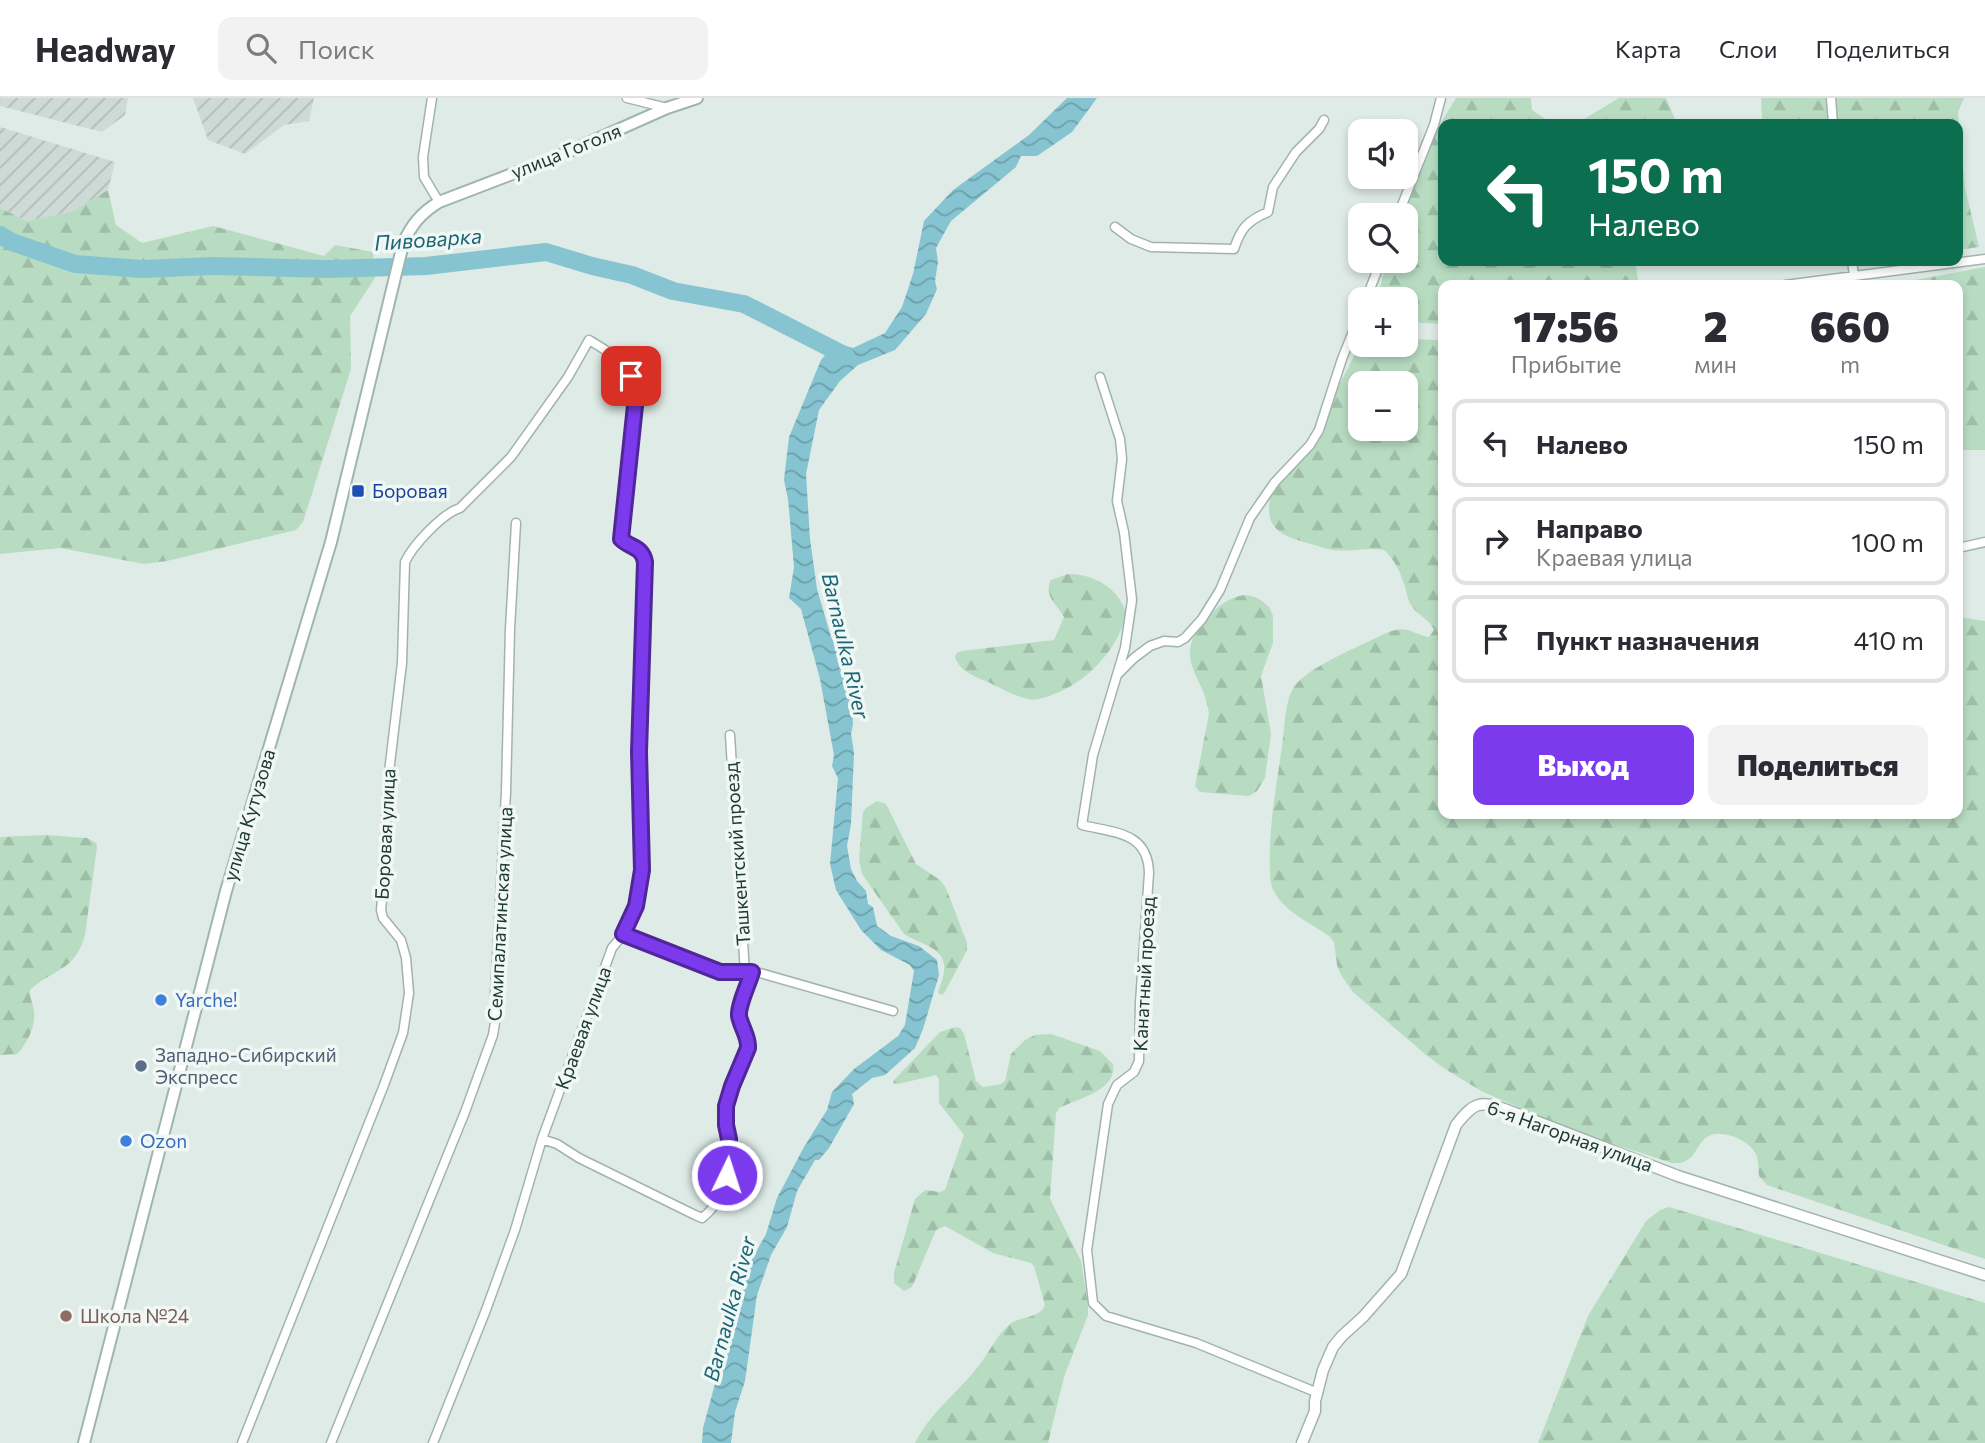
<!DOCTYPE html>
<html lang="ru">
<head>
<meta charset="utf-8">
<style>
  :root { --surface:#fff; --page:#f2f2f3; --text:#2b2b33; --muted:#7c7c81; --line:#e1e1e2; --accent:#7c3aed }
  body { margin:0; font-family:Commissioner,sans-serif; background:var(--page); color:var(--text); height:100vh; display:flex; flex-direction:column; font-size:26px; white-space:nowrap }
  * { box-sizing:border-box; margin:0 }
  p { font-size:23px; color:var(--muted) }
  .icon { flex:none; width:38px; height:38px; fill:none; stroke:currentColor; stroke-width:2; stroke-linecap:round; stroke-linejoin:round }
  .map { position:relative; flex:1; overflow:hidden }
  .drawer { position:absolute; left:1438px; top:182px; width:525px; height:539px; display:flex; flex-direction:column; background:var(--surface); border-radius:14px; box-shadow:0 4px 10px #0003 }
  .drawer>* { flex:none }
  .top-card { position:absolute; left:1438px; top:21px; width:525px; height:147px; border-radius:14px; box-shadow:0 4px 10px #0003; background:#0b6e4f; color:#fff; overflow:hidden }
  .tools { position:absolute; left:1348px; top:21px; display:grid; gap:14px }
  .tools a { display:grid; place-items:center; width:70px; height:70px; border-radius:14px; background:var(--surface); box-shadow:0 4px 10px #0003; font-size:35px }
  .pin { position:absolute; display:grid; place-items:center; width:60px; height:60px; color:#fff; margin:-30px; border-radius:14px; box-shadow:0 4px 10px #0006 }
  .me { position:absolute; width:77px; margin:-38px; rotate:4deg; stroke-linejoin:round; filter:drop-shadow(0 0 5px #0008) }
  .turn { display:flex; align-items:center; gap:24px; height:147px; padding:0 35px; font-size:32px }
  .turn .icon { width:91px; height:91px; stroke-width:2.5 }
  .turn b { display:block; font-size:49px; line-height:60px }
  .eta { display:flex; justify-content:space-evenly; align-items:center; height:119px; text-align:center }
  .eta b { font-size:42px; font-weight:800; line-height:49px }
  .cta { display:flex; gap:14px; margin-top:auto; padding:14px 35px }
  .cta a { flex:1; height:80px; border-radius:14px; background:var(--accent); color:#fff; font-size:28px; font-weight:800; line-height:80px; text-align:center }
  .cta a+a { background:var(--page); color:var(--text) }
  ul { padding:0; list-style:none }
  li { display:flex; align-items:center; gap:21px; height:88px; margin:0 14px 10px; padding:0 21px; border:4px solid var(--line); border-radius:14px }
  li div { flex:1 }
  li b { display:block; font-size:26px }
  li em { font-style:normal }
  header { display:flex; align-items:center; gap:42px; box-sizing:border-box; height:98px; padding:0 35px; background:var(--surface); border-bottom:2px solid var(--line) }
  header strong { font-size:33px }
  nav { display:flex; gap:38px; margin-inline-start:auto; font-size:24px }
  .search { width:490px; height:63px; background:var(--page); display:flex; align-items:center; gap:18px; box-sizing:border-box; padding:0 24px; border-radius:14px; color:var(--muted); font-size:26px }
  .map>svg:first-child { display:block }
  .industrial { fill:url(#industrial-furrows) }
  .forest { fill:url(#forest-firs); fill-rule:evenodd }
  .water { fill:url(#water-waves) }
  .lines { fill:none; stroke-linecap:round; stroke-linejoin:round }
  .river { stroke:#86c4d1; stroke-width:18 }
  .minor-casing { stroke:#a2b3ad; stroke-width:11 }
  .tertiary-casing { stroke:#a2b3ad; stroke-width:13 }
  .secondary-casing { stroke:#9eb6ae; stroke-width:14 }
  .minor { stroke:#fff; stroke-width:8 }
  .tertiary { stroke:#fff; stroke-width:10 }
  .secondary { stroke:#fff; stroke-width:10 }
  .route-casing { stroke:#51269a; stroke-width:18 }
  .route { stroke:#7c3aed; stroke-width:12 }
  .transit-dot { fill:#1a4fb4; stroke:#f0f7f4; stroke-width:2.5 }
  .shop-dot { fill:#3f7fe0; stroke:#f0f7f4; stroke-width:2.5 }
  .service-dot { fill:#5c6f8a; stroke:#f0f7f4; stroke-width:2.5 }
  .education-dot { fill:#8d6e63; stroke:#f0f7f4; stroke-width:2.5 }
  .labels { text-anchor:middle; stroke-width:7; stroke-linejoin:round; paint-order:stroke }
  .street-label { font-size:19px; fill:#203b34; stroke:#f0f7f4 }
  .transit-label { font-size:19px; fill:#164399; stroke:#f0f7f4; text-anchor:start }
  .shop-label { font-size:19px; fill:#366cbe; stroke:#f0f7f4; text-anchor:start }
  .service-label { font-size:19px; fill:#4e5e75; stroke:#f0f7f4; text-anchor:start }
  .education-label { font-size:19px; fill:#785e54; stroke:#f0f7f4; text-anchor:start }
  .water-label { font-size:21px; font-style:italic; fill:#1a6677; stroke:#f0f7f4 }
</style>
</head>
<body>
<header>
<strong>Headway</strong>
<div class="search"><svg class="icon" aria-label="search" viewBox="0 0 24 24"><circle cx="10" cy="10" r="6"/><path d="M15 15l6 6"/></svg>Поиск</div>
<nav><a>Карта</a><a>Слои</a><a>Поделиться</a></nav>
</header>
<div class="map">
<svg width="1985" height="1345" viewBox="0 0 1985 1345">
  <defs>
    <pattern id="industrial-furrows" width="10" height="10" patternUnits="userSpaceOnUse" patternTransform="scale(1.75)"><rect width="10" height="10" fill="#cedad5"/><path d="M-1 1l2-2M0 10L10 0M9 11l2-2" fill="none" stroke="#b1bcb7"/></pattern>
    <pattern id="forest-firs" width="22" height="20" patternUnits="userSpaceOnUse" patternTransform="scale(1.75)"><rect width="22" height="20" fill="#b8dcc2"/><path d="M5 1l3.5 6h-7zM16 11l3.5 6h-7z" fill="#9ebea7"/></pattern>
    <pattern id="water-waves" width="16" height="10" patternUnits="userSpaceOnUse" patternTransform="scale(1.75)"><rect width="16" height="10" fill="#86c4d1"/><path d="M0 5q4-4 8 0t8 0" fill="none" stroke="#6da0aa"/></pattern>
  </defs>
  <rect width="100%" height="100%" fill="#dfebe6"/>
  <!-- industrial -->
  <path class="industrial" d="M 0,0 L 128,0 L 125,17 L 102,34 L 0,8 Z
    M 193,0 L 314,0 L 309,23 L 284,27 L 245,56 L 208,42 Z
    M 0,29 L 115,64 L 108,92 L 71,114 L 27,123 L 0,110 Z"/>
  <!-- forest -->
  <path class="forest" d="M 1456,0 L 1531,0 L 1532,12 L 1553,26 L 1444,26 L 1444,163 L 1635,163 L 1639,187 L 1444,187 L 1444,226 L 1420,225 L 1405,213 L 1405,201 L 1392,201 L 1380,191 L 1386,163 L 1405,163 L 1405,117 L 1404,117 L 1437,31 Z
    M 1619,0 L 1666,0 L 1677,26 L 1576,26 Z
    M 1761,0 L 1964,0 L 1958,14 L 1965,90 L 1979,149 L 1958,152 L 1958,26 L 1766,26 L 1762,20 Z
    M 108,92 L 116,127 L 142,145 L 213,128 L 324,158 L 335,147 L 373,154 L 375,180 L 350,218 L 351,271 L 303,424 L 296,432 L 167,463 L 144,466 L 61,450 L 0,456 L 0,110 L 27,123 L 71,114 Z
    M 1985,169 L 1985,352 L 1958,352 L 1958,187 L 1888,187 Z
    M 1405,241 L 1444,242 L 1444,716 L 1958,716 L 1958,519 L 1985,523 L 1985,1161 L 1767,1087 L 1759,1078 C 1758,1071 1759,1063 1756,1056 C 1749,1043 1726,1032 1711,1037 C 1693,1044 1699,1067 1672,1065 L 1579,1035 L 1483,994 L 1445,971 L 1426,957 L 1353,894 L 1341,877 L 1337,867 L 1334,844 L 1329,838 C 1313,827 1283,812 1275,795 C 1271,789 1270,781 1270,775 C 1268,730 1277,685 1283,641 C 1285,625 1285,603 1294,589 C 1307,569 1363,547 1386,535 C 1408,526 1410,535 1429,539 L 1434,532 C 1430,521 1417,518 1411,507 C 1407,501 1407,493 1404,486 C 1400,473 1394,461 1384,452 C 1368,449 1351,454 1334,452 C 1325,451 1316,447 1307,445 C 1279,437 1263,429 1271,396 L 1308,346 L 1360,247 L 1405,247 ZM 1360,285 L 1405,285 L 1405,331 L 1360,331 Z
    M 1068,476 C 1094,476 1117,489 1126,514 C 1121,549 1086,585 1054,596 C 1046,599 1036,603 1028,601 C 1014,598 1000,590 988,584 C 975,579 959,573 955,559 L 957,555 L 962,553 L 1054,542 L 1064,519 C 1057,506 1043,498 1051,482 Z
    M 1245,497 L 1255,499 L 1262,503 L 1269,509 L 1273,518 L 1273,545 L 1261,578 L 1271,636 L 1265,680 L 1257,693 L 1249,698 L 1200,694 L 1195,688 L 1209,616 C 1204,574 1169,562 1208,519 C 1218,508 1229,499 1245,497 Z
    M 877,703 L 886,706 L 916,766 L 940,782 L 946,790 L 967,845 L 967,852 L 945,894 L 942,897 L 938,895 C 940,887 944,880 944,872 C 947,849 918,846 904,836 L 862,776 L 859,762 L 863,714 L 866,710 Z
    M 46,737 L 87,740 L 96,745 L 97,749 L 85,837 C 75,874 52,871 30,892 C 29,899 32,902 33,908 C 38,924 28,945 17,956 L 0,957 L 0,739 Z
    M 956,929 L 960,930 L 964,936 L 976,983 L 983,989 L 1001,986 L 1005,983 L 1011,956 L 1025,942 L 1035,937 L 1051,936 L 1100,953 L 1113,966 C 1118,992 1078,1001 1059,1010 L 1056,1015 L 1050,1101 L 1081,1163 L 1088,1207 L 1088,1217 L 1064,1279 L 1048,1345 L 915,1345 C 930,1315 956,1296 977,1270 C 988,1257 996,1238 1009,1227 C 1019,1218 1040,1221 1045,1207 L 1034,1168 L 1031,1165 L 993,1155 L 945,1128 L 936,1132 L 912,1189 L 904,1193 L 894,1185 L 894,1175 L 915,1101 L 925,1092 L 940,1094 L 945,1092 L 964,1037 L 939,1005 L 939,981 L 936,977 L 898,986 L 893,985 L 894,982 L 940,934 Z
    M 1669,1109 L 1985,1205 L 1985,1345 L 1538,1345 L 1588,1218 L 1646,1123 L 1660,1112 Z"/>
  <!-- water -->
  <path class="water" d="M 1067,0 L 1097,0 L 1072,34 L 1037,58 L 1021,58 L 1016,69 L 951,123 L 936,150 L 938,164 L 935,183 L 937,191 L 926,216 L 895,252 L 858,267 L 840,283 L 819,312 L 806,376 L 810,441 L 817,491 L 831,539 L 842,558 L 839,566 L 851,604 L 853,626 L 851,636 L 854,655 L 851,726 L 847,748 L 851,771 L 857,783 L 866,793 L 868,806 L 873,809 L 877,828 L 891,838 L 919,848 L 937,862 L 939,877 L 923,931 L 915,950 L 885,977 L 872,980 L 852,996 L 854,1006 L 829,1050 L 819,1062 L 815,1062 L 797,1093 L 787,1129 L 771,1157 L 757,1197 L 745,1283 L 735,1314 L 731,1345 L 702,1345 L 703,1330 L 746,1172 L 766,1136 L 777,1100 L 804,1049 L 827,1012 L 832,994 L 854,971 L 898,938 L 905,927 L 914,873 L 910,867 L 881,852 L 861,832 L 836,792 L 830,766 L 838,680 L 832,668 L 834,657 L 820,581 L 801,511 L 789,500 L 794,469 L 788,401 L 784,382 L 789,339 L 821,262 L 835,245 L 853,250 L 885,235 L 902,209 L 913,176 L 924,123 L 953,92 L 1029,37 Z"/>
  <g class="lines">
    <!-- river -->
    <path class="river" d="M 0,137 L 12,144 L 75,166 L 142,171 L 213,168 L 328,171 L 426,168 L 546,154 L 592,168 L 632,177 L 673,193 L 744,206 L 846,258"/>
    <defs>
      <path id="minor" d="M 432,0 L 423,59 L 424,79 L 439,104
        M 627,0 L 667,10
        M 1831,0 L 1833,26
        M 1398,117 L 1434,27 L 1441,0
        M 1115,129 L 1131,141 L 1151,149 L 1234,151 C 1241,130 1247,123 1268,114 L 1273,89 L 1296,54 L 1319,31 L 1324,22
        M 1852,163 L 1854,178
        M 1785,187 L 1985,161
        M 1366,201 L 1381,163
        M 1100,279 L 1120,341 L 1122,361 L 1117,403 L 1124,434 L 1132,502 L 1125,550 L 1093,657 L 1082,727 C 1115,735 1148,734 1149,775 L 1140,905 L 1139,963 L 1134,974 L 1117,987 L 1108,1006 L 1087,1152 L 1093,1205 L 1106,1218 L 1196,1245 L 1318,1295
        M 1958,450 L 1985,444
        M 1118,576 L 1134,560 L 1150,548 L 1164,543 L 1178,544 L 1185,540 L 1202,521 L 1220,492 L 1250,420 L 1275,384 L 1310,347 L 1319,332 L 1342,261 L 1360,216
        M 730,637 L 745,875
        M 623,837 L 720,874 L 760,875 L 893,913
        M 542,1041 L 557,1046 L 579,1060 L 695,1117 L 702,1120 C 722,1105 725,1085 727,1062 C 728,1054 729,1047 728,1040 C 727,1029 725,1018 727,1007 C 730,988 742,968 748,950 C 749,939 741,929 739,918 C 738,907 749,886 752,874
        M 242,1345 L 384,987 L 403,935 L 409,895 L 406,860 L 401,842 L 383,820 L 381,812 L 383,792 L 387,691 L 402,565 L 405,464 C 413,447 442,416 460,410 L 511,359 L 568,279 L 589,242 C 611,255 629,265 636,291 L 621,441 C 630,450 642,448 645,464 C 642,532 639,600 639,668 C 639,714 647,763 636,808 C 632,824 623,838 612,850 L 542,1041 L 515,1132 L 486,1212 L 433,1345
        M 331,1345 L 465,1014 L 482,967 L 493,937 L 497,912 L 495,895 L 506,694 L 510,531 L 516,425"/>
      <path id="tertiary" d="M 1302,1345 L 1315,1313 L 1315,1303 L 1323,1272 L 1333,1249 L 1342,1238 L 1363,1219 L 1401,1176 L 1456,1027 C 1474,1004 1480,1002 1507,1012 L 1678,1078 L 1985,1177"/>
      <path id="secondary" d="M 84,1345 L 226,793 L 331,444 L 403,146 C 411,127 421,115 439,104 L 559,58 L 667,10 L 697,0"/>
    </defs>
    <!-- minor casing -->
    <use href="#minor" class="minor-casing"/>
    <!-- tertiary casing -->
    <use href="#tertiary" class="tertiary-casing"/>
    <!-- secondary casing -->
    <use href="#secondary" class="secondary-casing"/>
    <!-- minor -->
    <use href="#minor" class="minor"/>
    <!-- tertiary -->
    <use href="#tertiary" class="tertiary"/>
    <!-- secondary -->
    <use href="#secondary" class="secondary"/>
  </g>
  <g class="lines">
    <defs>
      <path id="route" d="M 631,278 L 636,298 L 621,441 C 630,450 642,448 645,464 L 639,654 L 642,772 L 636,808 L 623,836 L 720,874 L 752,874 C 749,885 738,907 739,918 C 741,929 749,939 748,950 L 732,988 L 726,1008 L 726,1027 L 729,1041 L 727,1077"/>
    </defs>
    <!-- route casing -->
    <use href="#route" class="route-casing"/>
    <!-- route -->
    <use href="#route" class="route"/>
  </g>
  <!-- markers -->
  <rect class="transit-dot" x="351" y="386" width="14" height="14" rx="3.5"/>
  <g class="shop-dot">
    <circle cx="161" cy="902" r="7"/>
    <circle cx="126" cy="1043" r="7"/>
  </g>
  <circle class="service-dot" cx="141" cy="968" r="7"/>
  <circle class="education-dot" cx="66" cy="1218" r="7"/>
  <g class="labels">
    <!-- street labels -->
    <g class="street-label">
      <text transform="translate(566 53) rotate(-22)" y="7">улица Гоголя</text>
      <text transform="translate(249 717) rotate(-73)" y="7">улица Кутузова</text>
      <text transform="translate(385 736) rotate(-87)" y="7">Боровая улица</text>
      <text transform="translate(737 756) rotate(-94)" y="7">Ташкентский проезд</text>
      <text transform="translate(500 816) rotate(-87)" y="7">Семипалатинская улица</text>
      <text transform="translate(1144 876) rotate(-87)" y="7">Канатный проезд</text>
      <text transform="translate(583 930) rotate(-70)" y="7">Краевая улица</text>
      <text transform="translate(1570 1038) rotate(20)" y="7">6-я Нагорная улица</text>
    </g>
    <!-- transit labels -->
    <g class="transit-label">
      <text x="372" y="400">Боровая</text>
    </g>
    <!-- shop labels -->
    <g class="shop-label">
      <text x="175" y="909">Yarche!</text>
      <text x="140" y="1050">Ozon</text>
    </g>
    <!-- service labels -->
    <g class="service-label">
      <text x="155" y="964">Западно-Сибирский<tspan x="155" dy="22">Экспресс</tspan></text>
    </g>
    <!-- education labels -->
    <g class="education-label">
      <text x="80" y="1225">Школа №24</text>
    </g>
    <!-- water labels -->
    <g class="water-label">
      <text transform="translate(428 142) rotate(-4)" y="7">Пивоварка</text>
      <text transform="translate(845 548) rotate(77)" y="7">Barnaulka River</text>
      <text transform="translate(730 1211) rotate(-75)" y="7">Barnaulka River</text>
    </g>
  </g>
</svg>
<div class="tools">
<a><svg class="icon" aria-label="sound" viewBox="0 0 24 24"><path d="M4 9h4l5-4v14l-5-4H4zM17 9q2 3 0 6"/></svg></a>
<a><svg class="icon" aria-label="search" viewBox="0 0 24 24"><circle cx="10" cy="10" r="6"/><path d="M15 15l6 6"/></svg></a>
<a>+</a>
<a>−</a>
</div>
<div class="pin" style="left:631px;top:278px;background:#d93025"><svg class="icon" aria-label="arrive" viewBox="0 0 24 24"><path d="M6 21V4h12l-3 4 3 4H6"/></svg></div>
<svg class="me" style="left:727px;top:1077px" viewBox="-20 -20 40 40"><circle r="17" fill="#7c3aed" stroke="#fff" stroke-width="3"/><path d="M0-11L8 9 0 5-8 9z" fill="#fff"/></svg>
<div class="top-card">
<div class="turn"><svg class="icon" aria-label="left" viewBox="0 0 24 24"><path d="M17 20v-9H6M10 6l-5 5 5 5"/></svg><div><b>150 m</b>Налево</div></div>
</div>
<section class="drawer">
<div class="eta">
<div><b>17:56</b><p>Прибытие</p></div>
<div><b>2</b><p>мин</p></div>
<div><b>660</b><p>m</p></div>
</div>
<ul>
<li><svg class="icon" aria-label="left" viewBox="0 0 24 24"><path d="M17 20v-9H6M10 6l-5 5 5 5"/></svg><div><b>Налево</b></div><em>150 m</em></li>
<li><svg class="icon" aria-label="right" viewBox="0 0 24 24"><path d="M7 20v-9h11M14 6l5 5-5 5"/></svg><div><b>Направо</b><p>Краевая улица</p></div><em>100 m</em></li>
<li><svg class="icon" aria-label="arrive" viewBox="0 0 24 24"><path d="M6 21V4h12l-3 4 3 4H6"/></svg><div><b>Пункт назначения</b></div><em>410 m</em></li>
</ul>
<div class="cta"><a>Выход</a><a>Поделиться</a></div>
</section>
</div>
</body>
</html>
